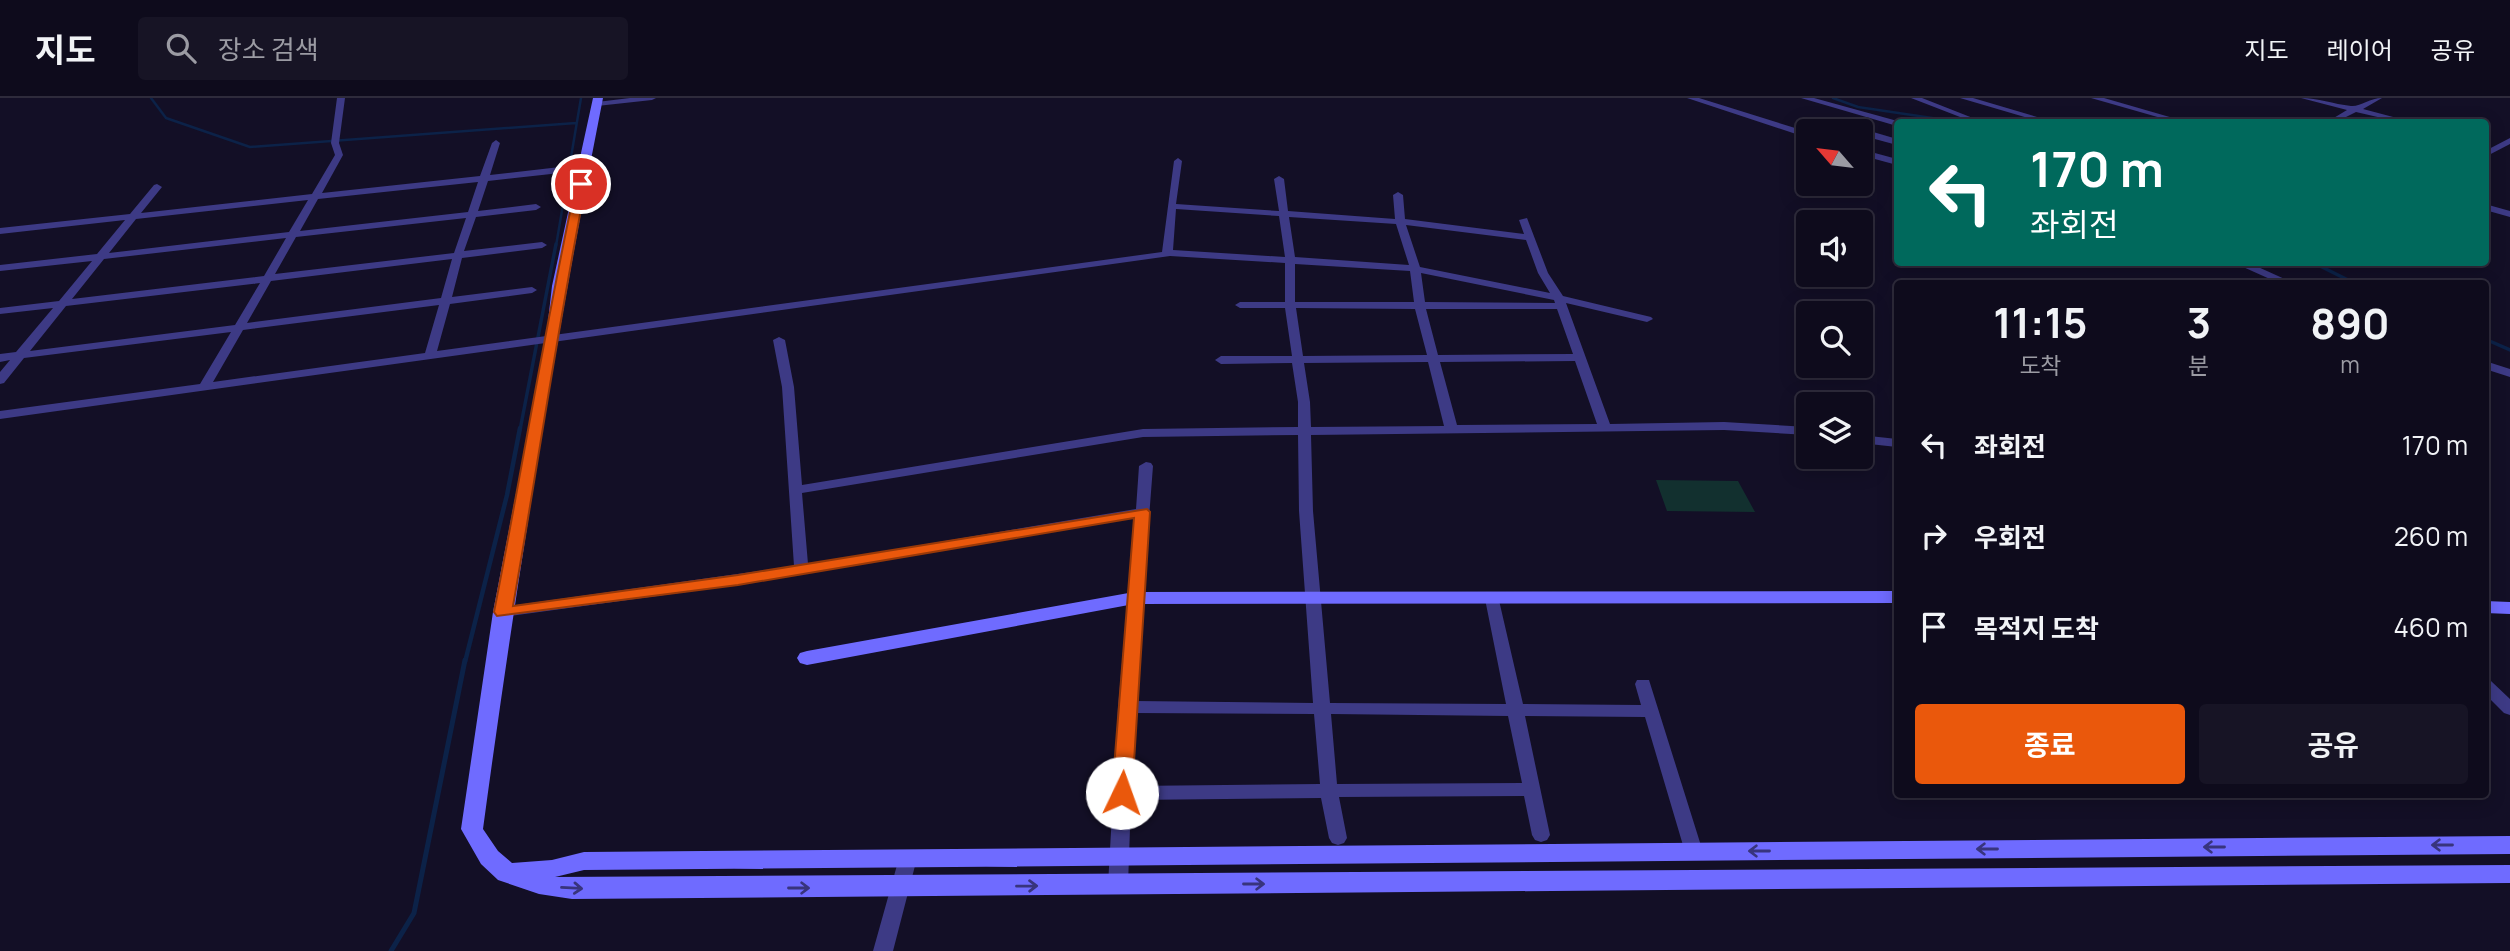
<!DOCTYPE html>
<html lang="ko">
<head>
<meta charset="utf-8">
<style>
  :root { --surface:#0e0b1c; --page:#171425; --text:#f1f3f6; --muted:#9b9ba3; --line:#2e2b3b; --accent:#ea580c }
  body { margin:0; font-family:Manrope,"Noto Sans KR",sans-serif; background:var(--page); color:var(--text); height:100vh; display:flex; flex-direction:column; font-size:26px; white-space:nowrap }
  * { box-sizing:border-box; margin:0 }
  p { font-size:23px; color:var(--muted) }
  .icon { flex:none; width:38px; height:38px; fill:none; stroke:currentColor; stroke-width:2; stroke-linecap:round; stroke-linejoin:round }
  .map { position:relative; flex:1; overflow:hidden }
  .drawer { position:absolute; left:1894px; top:182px; width:595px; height:518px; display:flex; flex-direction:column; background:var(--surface); border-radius:7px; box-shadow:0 4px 18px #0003,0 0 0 2px var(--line) }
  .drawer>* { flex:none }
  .guide { position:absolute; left:1894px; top:21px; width:595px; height:147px; border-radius:7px; box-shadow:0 4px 18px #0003,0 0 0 2px var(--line); background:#00695c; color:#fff; overflow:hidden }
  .needle { width:46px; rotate:298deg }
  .fabs { position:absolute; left:1796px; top:21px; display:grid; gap:14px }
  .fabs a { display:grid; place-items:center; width:77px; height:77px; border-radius:7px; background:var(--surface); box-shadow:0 4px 18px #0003,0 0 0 2px var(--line); font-size:35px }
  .pin { position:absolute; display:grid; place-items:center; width:60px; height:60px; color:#fff; margin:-30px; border:4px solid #fff; border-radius:50%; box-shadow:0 2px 7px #0007 }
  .me { position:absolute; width:77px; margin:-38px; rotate:3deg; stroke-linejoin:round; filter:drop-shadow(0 0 5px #0008) }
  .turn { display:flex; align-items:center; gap:24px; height:147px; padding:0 21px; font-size:32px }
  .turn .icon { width:91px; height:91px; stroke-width:2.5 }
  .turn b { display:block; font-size:49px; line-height:60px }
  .eta { display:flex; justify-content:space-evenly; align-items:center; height:119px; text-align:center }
  .eta b { font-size:42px; font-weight:700; line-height:49px }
  .button { display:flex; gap:14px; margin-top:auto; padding:14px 21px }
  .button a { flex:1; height:80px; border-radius:7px; background:var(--accent); color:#fff; font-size:28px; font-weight:700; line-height:80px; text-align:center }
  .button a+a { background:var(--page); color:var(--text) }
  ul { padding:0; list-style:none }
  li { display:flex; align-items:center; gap:21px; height:91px; padding:0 21px }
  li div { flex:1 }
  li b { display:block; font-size:26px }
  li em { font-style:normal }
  header { display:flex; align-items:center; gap:42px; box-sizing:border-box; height:98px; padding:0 35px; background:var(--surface); border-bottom:2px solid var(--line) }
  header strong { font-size:33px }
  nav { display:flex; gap:38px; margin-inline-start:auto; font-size:24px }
  .search { width:490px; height:63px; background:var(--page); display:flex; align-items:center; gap:18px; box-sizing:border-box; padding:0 24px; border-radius:7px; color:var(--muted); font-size:26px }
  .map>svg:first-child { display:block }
  .green { fill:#12302f }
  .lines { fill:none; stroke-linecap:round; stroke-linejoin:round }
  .stream-far3 { stroke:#0c2248; stroke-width:2.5 }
  .stream-far2 { stroke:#0c2248; stroke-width:3.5 }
  .stream-far1 { stroke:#0c2248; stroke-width:4.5 }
  .stream { stroke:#0c2248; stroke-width:5 }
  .street { fill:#3d3a85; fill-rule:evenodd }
  .secondary { fill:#6f6bff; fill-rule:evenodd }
  .oneway { stroke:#38347d }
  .route { fill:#ea580c; stroke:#983908; stroke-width:2 }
</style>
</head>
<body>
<header>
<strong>지도</strong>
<div class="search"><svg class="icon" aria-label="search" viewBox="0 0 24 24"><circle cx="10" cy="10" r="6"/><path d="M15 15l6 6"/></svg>장소 검색</div>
<nav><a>지도</a><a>레이어</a><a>공유</a></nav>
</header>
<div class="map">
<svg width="2510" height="853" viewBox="0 0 2510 853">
  <rect width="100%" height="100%" fill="#130f26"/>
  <!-- green -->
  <path class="green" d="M 1656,382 L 1738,383 L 1755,414 L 1667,413 Z"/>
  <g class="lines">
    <!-- stream-far3 -->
    <path class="stream-far3" d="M 151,0 L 166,20 L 250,49 L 576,25
      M 1833,0 L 1858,9 L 1959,24
      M 556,148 L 581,0"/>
    <!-- stream-far2 -->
    <path class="stream-far2" d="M 2312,164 L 2356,186
      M 2485,241 L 2510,252
      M 520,332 L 556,146"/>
    <!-- stream-far1 -->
    <path class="stream-far1" d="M 465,564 L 507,397 L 520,330"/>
    <!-- stream -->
    <path class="stream" d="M 391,853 L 414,815 L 465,562"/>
    <!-- street -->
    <path class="street" d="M 337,0 L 345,0 L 339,45 L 343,57 L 322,95 L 480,78 L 492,45 L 496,42 L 500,45 L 490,77 L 560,69 L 565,72 L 560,75 L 488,83 L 478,113 L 536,106 L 541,109 L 536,112 L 476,119 L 464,153 L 542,144 L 547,147 L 542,150 L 462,160 L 452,199 L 532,189 L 537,192 L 532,195 L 450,206 L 437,253 L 1162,154 L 1174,63 L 1178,60 L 1182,63 L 1176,106 L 1279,113 L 1274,81 L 1279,78 L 1284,81 L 1288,113 L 1395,121 L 1393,97 L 1398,94 L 1403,97 L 1405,121 L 1524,136 L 1519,122 L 1527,120 L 1548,175 L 1563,198 L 1651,219 L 1653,221 L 1647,224 L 1566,205 L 1610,326 L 1724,324 L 1808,329 L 1808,337 L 1724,332 L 1311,337 L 1313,413 L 1330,605 L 1506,606 L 1485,501 L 1488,498 L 1498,498 L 1523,606 L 1641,607 L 1635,586 L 1637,582 L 1649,582 L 1703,754 L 1701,759 L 1694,761 L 1687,759 L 1685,754 L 1645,619 L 1525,618 L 1550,737 L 1547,742 L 1541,744 L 1535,742 L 1532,737 L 1524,698 L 1339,699 L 1347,740 L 1344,745 L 1338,747 L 1332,745 L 1329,740 L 1321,700 L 1131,702 L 1128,787 L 1125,792 L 1118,795 L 1111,792 L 1108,787 L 1118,609 L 1135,419 L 738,487 L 503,519 L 495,514 L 503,509 L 794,468 L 782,289 L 773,242 L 779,239 L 785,242 L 794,289 L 802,387 L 1143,331 L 1298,329 L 1298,304 L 1292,265 L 1221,266 L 1215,262 L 1221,258 L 1292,258 L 1285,210 L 1240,210 L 1235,207 L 1240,204 L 1285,204 L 1285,165 L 1170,158 L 0,321 L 0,313 L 200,286 L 231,234 L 24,260 L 4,285 L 0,286 L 0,274 L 10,262 L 0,264 L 0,256 L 16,254 L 53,210 L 0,216 L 0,210 L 59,203 L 92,163 L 0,173 L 0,167 L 97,156 L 125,122 L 0,136 L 0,130 L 130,116 L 154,87 L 157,86 L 162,89 L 141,115 L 312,96 L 335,57 L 331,45 ZM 478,84 L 468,114 L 300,133 L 318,101 ZM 308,102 L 289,134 L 109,155 L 136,121 ZM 1176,111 L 1279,118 L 1285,159 L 1173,152 ZM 1289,119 L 1396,126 L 1409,167 L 1295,159 ZM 466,120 L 454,155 L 275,176 L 296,139 ZM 1406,127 L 1526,142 L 1538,175 L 1550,195 L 1420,169 ZM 286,140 L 264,178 L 72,201 L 104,161 ZM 452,161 L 441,200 L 247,225 L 271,183 ZM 1295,166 L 1410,173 L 1414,204 L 1295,204 ZM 1421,175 L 1554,202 L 1555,205 L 1425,204 ZM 260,185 L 235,227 L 30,253 L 66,208 ZM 439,207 L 425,255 L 213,284 L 243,232 ZM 1296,210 L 1415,211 L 1427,257 L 1303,258 ZM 1426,211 L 1557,211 L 1573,256 L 1438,257 ZM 1575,263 L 1597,326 L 1457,327 L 1440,264 ZM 1428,264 L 1444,328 L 1311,329 L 1310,304 L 1304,265 ZM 1298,337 L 1299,413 L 1313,605 L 1135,603 L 1153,368 L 1151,365 L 1146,364 L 1139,368 L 1136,411 L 808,466 L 802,395 L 1143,339 ZM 1134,615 L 1314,616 L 1320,686 L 1131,688 ZM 1331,616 L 1508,618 L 1522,685 L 1337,686 Z
      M 630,0 L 656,0 L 652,2 L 597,8 L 593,6 L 597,4 Z
      M 1687,0 L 1699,0 L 1808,34 L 1808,40 Z
      M 1801,0 L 1814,0 L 1901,24 L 1897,24 L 1897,28 Z
      M 1911,0 L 1922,0 L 1983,24 L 1973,24 Z
      M 1960,0 L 1973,0 L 2054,24 L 2042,24 Z
      M 2091,0 L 2104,0 L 2187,24 L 2175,24 Z
      M 2301,0 C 2318,0 2333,6 2351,8 C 2360,9 2370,0 2382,0 L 2363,11 L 2412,24 L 2399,24 L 2356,14 L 2336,24 L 2327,24 L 2347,12 Z
      M 1829,21 L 1897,41 L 1897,47 L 1860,37 L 1860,33 L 1852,33 L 1829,25 Z
      M 2510,40 L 2510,46 L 2485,59 L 2485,53 Z
      M 1860,51 L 1897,61 L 1897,67 L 1860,57 Z
      M 2485,106 L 2510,113 L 2510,119 L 2485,112 Z
      M 2232,164 L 2247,164 L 2296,186 L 2281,186 Z
      M 2485,263 L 2510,271 L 2510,279 L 2485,271 Z
      M 1860,337 L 1897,341 L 1897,349 L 1860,345 Z
      M 2485,581 L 2491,583 L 2510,601 L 2510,617 L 2504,615 L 2485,596 Z
      M 908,753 L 915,755 L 917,760 L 893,853 L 873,853 L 899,760 L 901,755 Z"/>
    <!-- secondary -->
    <path class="secondary" d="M 593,0 L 603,0 C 555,242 516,486 483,731 L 498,753 L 512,765 L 552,762 L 584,754 L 2510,738 L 2510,756 L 584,772 L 555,779 L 2510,767 L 2510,785 L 572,801 L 539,796 L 498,782 L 481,766 L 461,731 L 493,514 L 546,241 L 552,188 Z
      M 1897,493 L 1897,505 L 1134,506 L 807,567 L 800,565 L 797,560 L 800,555 L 807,553 L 1134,494 Z
      M 2485,503 L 2510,504 L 2510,516 L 2485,515 Z"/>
  </g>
  <!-- one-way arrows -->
  <defs><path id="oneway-shaft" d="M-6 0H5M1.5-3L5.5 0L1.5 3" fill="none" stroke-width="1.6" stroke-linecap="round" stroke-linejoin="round" transform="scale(1.75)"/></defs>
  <g class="oneway">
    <use href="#oneway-shaft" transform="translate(2442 747) rotate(180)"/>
    <use href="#oneway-shaft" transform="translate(2214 749) rotate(180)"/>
    <use href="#oneway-shaft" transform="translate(1987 751) rotate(180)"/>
    <use href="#oneway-shaft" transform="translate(1759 753) rotate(180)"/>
    <use href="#oneway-shaft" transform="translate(1254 786)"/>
    <use href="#oneway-shaft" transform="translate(1027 788) rotate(-1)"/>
    <use href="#oneway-shaft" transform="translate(572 790) rotate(3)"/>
    <use href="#oneway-shaft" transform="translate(799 790)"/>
  </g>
  <!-- route -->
  <path class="route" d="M 581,83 L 586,86 C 558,226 538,367 513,508 L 738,477 L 1147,411 L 1150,414 L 1132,695 L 1129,701 L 1115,701 L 1112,695 L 1134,420 L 738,487 L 497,518 L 494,514 C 522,372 545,228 576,86 Z"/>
</svg>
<div class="fabs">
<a><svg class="needle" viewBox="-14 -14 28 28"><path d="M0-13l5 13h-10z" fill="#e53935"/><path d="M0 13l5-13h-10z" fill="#9b9ba3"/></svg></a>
<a><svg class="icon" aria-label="sound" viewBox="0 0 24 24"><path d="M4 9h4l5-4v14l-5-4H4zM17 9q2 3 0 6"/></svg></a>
<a><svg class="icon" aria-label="search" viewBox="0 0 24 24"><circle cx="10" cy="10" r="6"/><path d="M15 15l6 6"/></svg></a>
<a><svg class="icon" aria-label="layers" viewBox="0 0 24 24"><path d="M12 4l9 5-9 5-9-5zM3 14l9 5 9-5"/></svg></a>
</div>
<div class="pin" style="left:581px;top:86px;background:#d93025"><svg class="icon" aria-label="arrive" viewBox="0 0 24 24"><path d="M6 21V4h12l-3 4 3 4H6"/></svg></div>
<svg class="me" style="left:1122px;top:695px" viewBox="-20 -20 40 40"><circle r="19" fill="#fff"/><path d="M0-13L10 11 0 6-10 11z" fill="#ea580c"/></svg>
<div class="guide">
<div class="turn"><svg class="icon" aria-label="left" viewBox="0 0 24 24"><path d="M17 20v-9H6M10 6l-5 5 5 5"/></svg><div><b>170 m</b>좌회전</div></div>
</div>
<section class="drawer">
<div class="eta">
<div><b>11:15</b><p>도착</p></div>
<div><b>3</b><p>분</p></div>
<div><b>890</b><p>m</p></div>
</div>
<ul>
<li><svg class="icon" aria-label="left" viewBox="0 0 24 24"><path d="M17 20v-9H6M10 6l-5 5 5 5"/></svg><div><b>좌회전</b></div><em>170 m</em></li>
<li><svg class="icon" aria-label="right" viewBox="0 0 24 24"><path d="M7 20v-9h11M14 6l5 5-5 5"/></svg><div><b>우회전</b></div><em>260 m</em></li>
<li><svg class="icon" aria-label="arrive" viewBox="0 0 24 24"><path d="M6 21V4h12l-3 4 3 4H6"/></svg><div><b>목적지 도착</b></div><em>460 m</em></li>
</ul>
<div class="button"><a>종료</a><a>공유</a></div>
</section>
</div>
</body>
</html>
